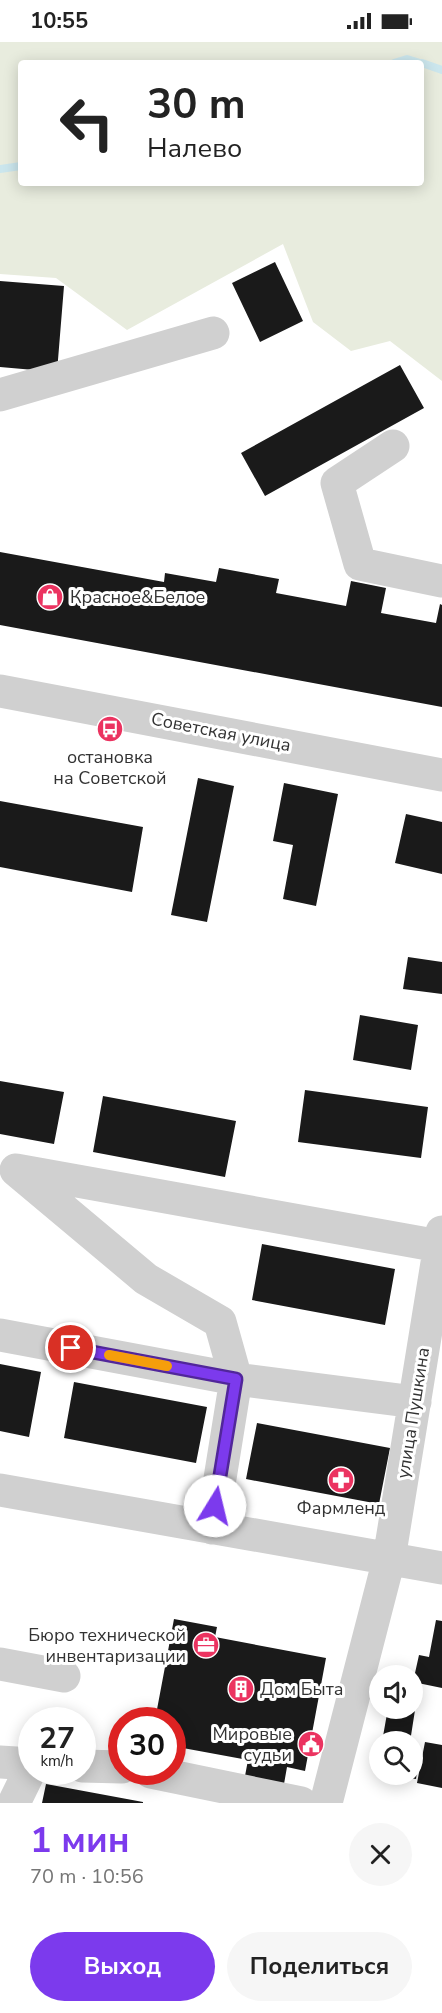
<!DOCTYPE html>
<html lang="ru">
<head>
<meta charset="utf-8">
<style>
  :root { --surface:#fff; --page:#f6f6f6; --text:#222; --muted:#767676; --accent:#7c3aed }
  body { margin:0; font-family:"Nunito Sans",sans-serif; background:var(--page); color:var(--text); height:100vh; display:flex; flex-direction:column; font-size:22px; white-space:nowrap }
  * { box-sizing:border-box; margin:0 }
  p { font-size:20px; color:var(--muted) }
  .icon { flex:none; width:33px; height:33px; fill:none; stroke:currentColor; stroke-width:2; stroke-linecap:round; stroke-linejoin:round }
  .map { position:relative; height:1761px; overflow:hidden }
  .sheet { display:flex; flex-direction:column; background:var(--surface); flex:1 }
  .sheet>* { flex:none }
  .hud { position:absolute; left:18px; top:18px; width:406px; height:126px; border-radius:6px; box-shadow:0 3px 15px #0003; background:#fff; color:var(--text); overflow:hidden }
  .tools { position:absolute; left:369px; top:1623px; display:grid; gap:12px }
  .tools a { display:grid; place-items:center; width:54px; height:54px; border-radius:50%; background:var(--surface); box-shadow:0 3px 15px #0003; font-size:30px }
  .speed { position:absolute; left:18px; top:1665px; display:flex; gap:12px; font-size:30px; font-weight:700; text-align:center }
  .speed>* { display:grid; place-content:center; width:78px; height:78px; border-radius:50%; background:var(--surface); box-shadow:0 3px 15px #0003; line-height:1 }
  .speed small { font-size:15px; font-weight:400 }
  .speed .limit { border:9px solid #d22; background:#fff; color:#111 }
  .pin { position:absolute; display:grid; place-items:center; width:51px; height:51px; color:#fff; margin:-26px; border:3px solid #fff; border-radius:50%; box-shadow:0 2px 6px #0007 }
  .me { position:absolute; width:66px; margin:-33px; rotate:9deg; stroke-linejoin:round; filter:drop-shadow(0 0 4px #0008) }
  .turn { display:flex; align-items:center; gap:21px; height:126px; padding:0 30px; font-size:27px }
  .turn .icon { width:78px; height:78px; stroke-width:2.5 }
  .turn b { display:block; font-size:42px; line-height:51px }
  .round { display:grid; place-items:center; flex:none; width:63px; height:63px; border-radius:32px; background:var(--page) }
  .overview { display:flex; align-items:center; justify-content:space-between; height:102px; padding:0 30px }
  h1 { font-size:36px; font-weight:700; line-height:45px; color:var(--accent) }
  .primary-button { display:flex; gap:12px; margin-top:auto; padding:12px 30px }
  .primary-button a { flex:1; height:69px; border-radius:36px; background:var(--accent); color:#fff; font-size:24px; font-weight:700; line-height:69px; text-align:center }
  .primary-button a+a { background:var(--page); color:var(--text) }
  .status { display:flex; justify-content:space-between; align-items:center; height:42px; padding:0 30px; background:var(--surface); direction:ltr }
  .status svg { height:16px; fill:currentColor }
  .map>svg:first-child { display:block }
  .green { fill:#e8ecde; fill-rule:evenodd }
  .lines { fill:none; stroke-linecap:round; stroke-linejoin:round }
  .stream { stroke:#cbe6ed; stroke-width:8 }
  .building { fill:#1a1a1a }
  .minor { stroke:#d0d0d0; stroke-width:33 }
  .route-casing { stroke:#51269a; stroke-width:15 }
  .route { stroke:#7c3aed; stroke-width:10 }
  .slow { stroke:#f59e0b; stroke-width:10 }
  .labels { text-anchor:middle; stroke-width:6; stroke-linejoin:round; paint-order:stroke }
  .poi-label { font-size:18px; fill:#333; stroke:#fff; text-anchor:start }
  .street-label { font-size:18px; fill:#333; stroke:#fff }
</style>
</head>
<body>
<div class="status"><b>10:55</b><svg viewBox="0 0 49 12"><path d="M0 12V9h3v3zM5 12V6h3v6zM10 12V3h3v9zM15 12V0h3v12zM26 1h20v11H26zM47 4h2v5h-2z"/></svg></div>
<div class="map">
<svg width="442" height="1761" viewBox="0 0 442 1761">
  <rect width="100%" height="100%" fill="#fff"/>
  <!-- green -->
  <path class="green" d="M 0,0 L 442,0 L 442,339 L 390,299 L 351,309 L 313,280 L 283,202 L 127,288 L 56,236 L 0,232 ZM 21,21 L 422,21 L 422,141 L 21,141 Z"/>
  <g class="lines">
    <!-- stream -->
    <path class="stream" d="M 394,21 L 407,17 L 420,21
      M 422,21 L 442,28
      M 0,127 L 21,124"/>
  </g>
  <!-- building -->
  <path class="building" d="M 275,220 L 303,279 L 260,300 L 232,241 Z
    M 0,239 L 64,244 L 57,330 L 0,325 Z
    M 400,323 L 424,366 L 265,454 L 241,411 Z
    M 0,510 L 164,540 L 165,531 L 216,540 L 219,526 L 279,537 L 276,551 L 346,564 L 351,539 L 386,546 L 381,571 L 436,581 L 440,562 L 442,563 L 442,665 L 0,583 Z
    M 198,736 L 234,744 L 207,880 L 171,873 Z
    M 284,741 L 338,752 L 316,864 L 283,857 L 293,803 L 273,799 Z
    M 0,759 L 143,785 L 132,850 L 0,825 Z
    M 406,772 L 442,780 L 442,832 L 395,821 Z
    M 408,915 L 442,920 L 442,952 L 403,947 Z
    M 360,973 L 418,983 L 411,1028 L 353,1018 Z
    M 0,1039 L 64,1050 L 54,1102 L 0,1092 Z
    M 305,1048 L 428,1065 L 421,1116 L 298,1100 Z
    M 103,1054 L 236,1079 L 225,1135 L 93,1110 Z
    M 262,1202 L 395,1227 L 385,1283 L 252,1258 Z
    M 0,1322 L 41,1330 L 29,1395 L 0,1389 Z
    M 74,1340 L 207,1365 L 196,1421 L 64,1396 Z
    M 257,1381 L 390,1406 L 379,1462 L 246,1437 Z
    M 174,1577 L 217,1585 L 215,1595 L 326,1616 L 305,1729 L 287,1725 L 284,1742 L 245,1734 L 248,1718 L 172,1704 L 172,1678 L 155,1678 Z
    M 436,1578 L 442,1579 L 442,1646 L 413,1640 L 419,1613 L 429,1615 Z
    M 412,1648 L 418,1649 L 410,1700 L 382,1700 L 388,1666 L 412,1666 Z
    M 425,1700 L 442,1703 L 442,1746 L 417,1741 Z
    M 412,1707 L 420,1708 L 416,1737 L 394,1734 L 412,1732 Z
    M 46,1742 L 143,1760 L 143,1761 L 42,1761 Z"/>
  <g class="lines">
    <!-- minor -->
    <path class="minor" d="M 0,353 L 213,291
      M 393,404 L 337,441 L 360,522 L 442,539
      M 0,649 L 442,733
      M 16,1128 L 146,1237 L 220,1280 L 236,1337 L 212,1486
      M 16,1128 L 439,1204
      M 0,1293 L 236,1337 L 415,1360
      M 0,1448 L 442,1526
      M 0,1622 L 64,1634
      M 0,1720 L 32,1722
      M 82,1724 L 122,1725
      M 151,1730 L 301,1761
      M 14,1761 L 32,1724
      M 326,1761 L 389,1517 L 442,1190"/>
  </g>
  <g class="lines">
    <defs>
      <path id="route" d="M 71,1306 L 236,1337 L 215,1464"/>
    </defs>
    <!-- route casing -->
    <use href="#route" class="route-casing"/>
    <!-- route -->
    <use href="#route" class="route"/>
    <!-- slow -->
    <path class="slow" d="M 109,1313 L 167,1324"/>
  </g>
  <!-- icons -->
  <defs>
    <symbol id="shop-disc" viewBox="-11 -11 22 22"><circle r="9.5" fill="#eb3360" stroke="#fff"/><path d="M-5-2.5h2.3a2.7 3.5 0 0 1 5.4 0H5L5.5 6h-11ZM-1.5-2.5h3a1.5 2.3 0 0 0-3 0Z" fill="#fff"/></symbol>
    <symbol id="bus-disc" viewBox="-11 -11 22 22"><circle r="9.5" fill="#eb3360" stroke="#fff"/><path d="M-5-6H5V4H4V6H2V4H-2V6H-4V4H-5ZM-3.5-4V0h7V-4ZM-3.5 1.2v1.5H-2V1.2ZM2 1.2v1.5H3.5V1.2Z" fill="#fff"/></symbol>
    <symbol id="pharmacy-disc" viewBox="-11 -11 22 22"><circle r="9.5" fill="#eb3360" stroke="#fff"/><path d="M-2-6h4v4h4v4h-4v4h-4v-4h-4v-4h4Z" fill="#fff"/></symbol>
    <symbol id="office-disc" viewBox="-11 -11 22 22"><circle r="9.5" fill="#eb3360" stroke="#fff"/><path d="M-6-3h4V-5.5h4V-3h4V5H-6ZM-1-4.5V-3h2v-1.5ZM-6 0V1H6V0Z" fill="#fff"/></symbol>
    <symbol id="building-disc" viewBox="-11 -11 22 22"><circle r="9.5" fill="#eb3360" stroke="#fff"/><path d="M-4-6H4V6H1V3H-1V6H-4ZM-2.5-4.3h1.7v1.8h-1.7ZM.8-4.3h1.7v1.8H.8ZM-2.5-1h1.7V.8h-1.7ZM.8-1h1.7V.8H.8Z" fill="#fff"/></symbol>
    <symbol id="civic-disc" viewBox="-11 -11 22 22"><circle r="9.5" fill="#eb3360" stroke="#fff"/><path d="M-.6-6.5H3V-4.5H.6V-3L4-1V1h2V6H-6V1h2V-1L-.6-3ZM-1.2 2.5V6h2.4V2.5Z" fill="#fff"/></symbol>
  </defs>
  <g fill-rule="evenodd">
    <use href="#shop-disc" x="35" y="540" width="30" height="30"/>
    <use href="#bus-disc" x="95" y="672" width="30" height="30"/>
    <use href="#pharmacy-disc" x="326" y="1423" width="30" height="30"/>
    <use href="#office-disc" x="191" y="1588" width="30" height="30"/>
    <use href="#building-disc" x="226" y="1632" width="30" height="30"/>
    <use href="#civic-disc" x="296" y="1687" width="30" height="30"/>
  </g>
  <g class="labels">
    <!-- poi labels -->
    <g class="poi-label">
      <text x="70" y="561">Красное&amp;Белое</text>
      <text x="110" y="721" text-anchor="middle">остановка<tspan x="110" dy="21">на Советской</tspan></text>
      <text x="341" y="1472" text-anchor="middle">Фармленд</text>
      <text x="186" y="1599" text-anchor="end">Бюро технической<tspan x="186" dy="21">инвентаризации</tspan></text>
      <text x="260" y="1653">Дом Быта</text>
      <text x="292" y="1698" text-anchor="end">Мировые<tspan x="292" dy="21">судьи</tspan></text>
    </g>
    <!-- street labels -->
    <g class="street-label">
      <text transform="translate(221 690) rotate(11)" y="6">Советская улица</text>
      <text transform="translate(413 1371) rotate(-81)" y="6">улица Пушкина</text>
    </g>
  </g>
</svg>
<div class="tools">
<a><svg class="icon" aria-label="sound" viewBox="0 0 24 24"><path d="M4 9h4l5-4v14l-5-4H4zM17 9q2 3 0 6"/></svg></a>
<a><svg class="icon" aria-label="search" viewBox="0 0 24 24"><circle cx="10" cy="10" r="6"/><path d="M15 15l6 6"/></svg></a>
</div>
<div class="speed"><div>27<small>km/h</small></div><div class="limit">30</div></div>
<div class="pin" style="left:71px;top:1306px;background:#d93025"><svg class="icon" aria-label="arrive" viewBox="0 0 24 24"><path d="M6 21V4h12l-3 4 3 4H6"/></svg></div>
<svg class="me" style="left:215px;top:1464px" viewBox="-20 -20 40 40"><circle r="19" fill="#fff"/><path d="M0-13L10 11 0 6-10 11z" fill="#7c3aed"/></svg>
<div class="hud">
<div class="turn"><svg class="icon" aria-label="left" viewBox="0 0 24 24"><path d="M17 20v-9H6M10 6l-5 5 5 5"/></svg><div><b>30 m</b>Налево</div></div>
</div>
</div>
<section class="sheet">
<div class="overview"><div><h1>1 мин</h1><p>70 m · 10:56</p></div><a class="round"><svg class="icon" aria-label="close" viewBox="0 0 24 24"><path d="M6 6l12 12M18 6L6 18"/></svg></a></div>
<div class="primary-button"><a>Выход</a><a>Поделиться</a></div>
</section>
</body>
</html>
